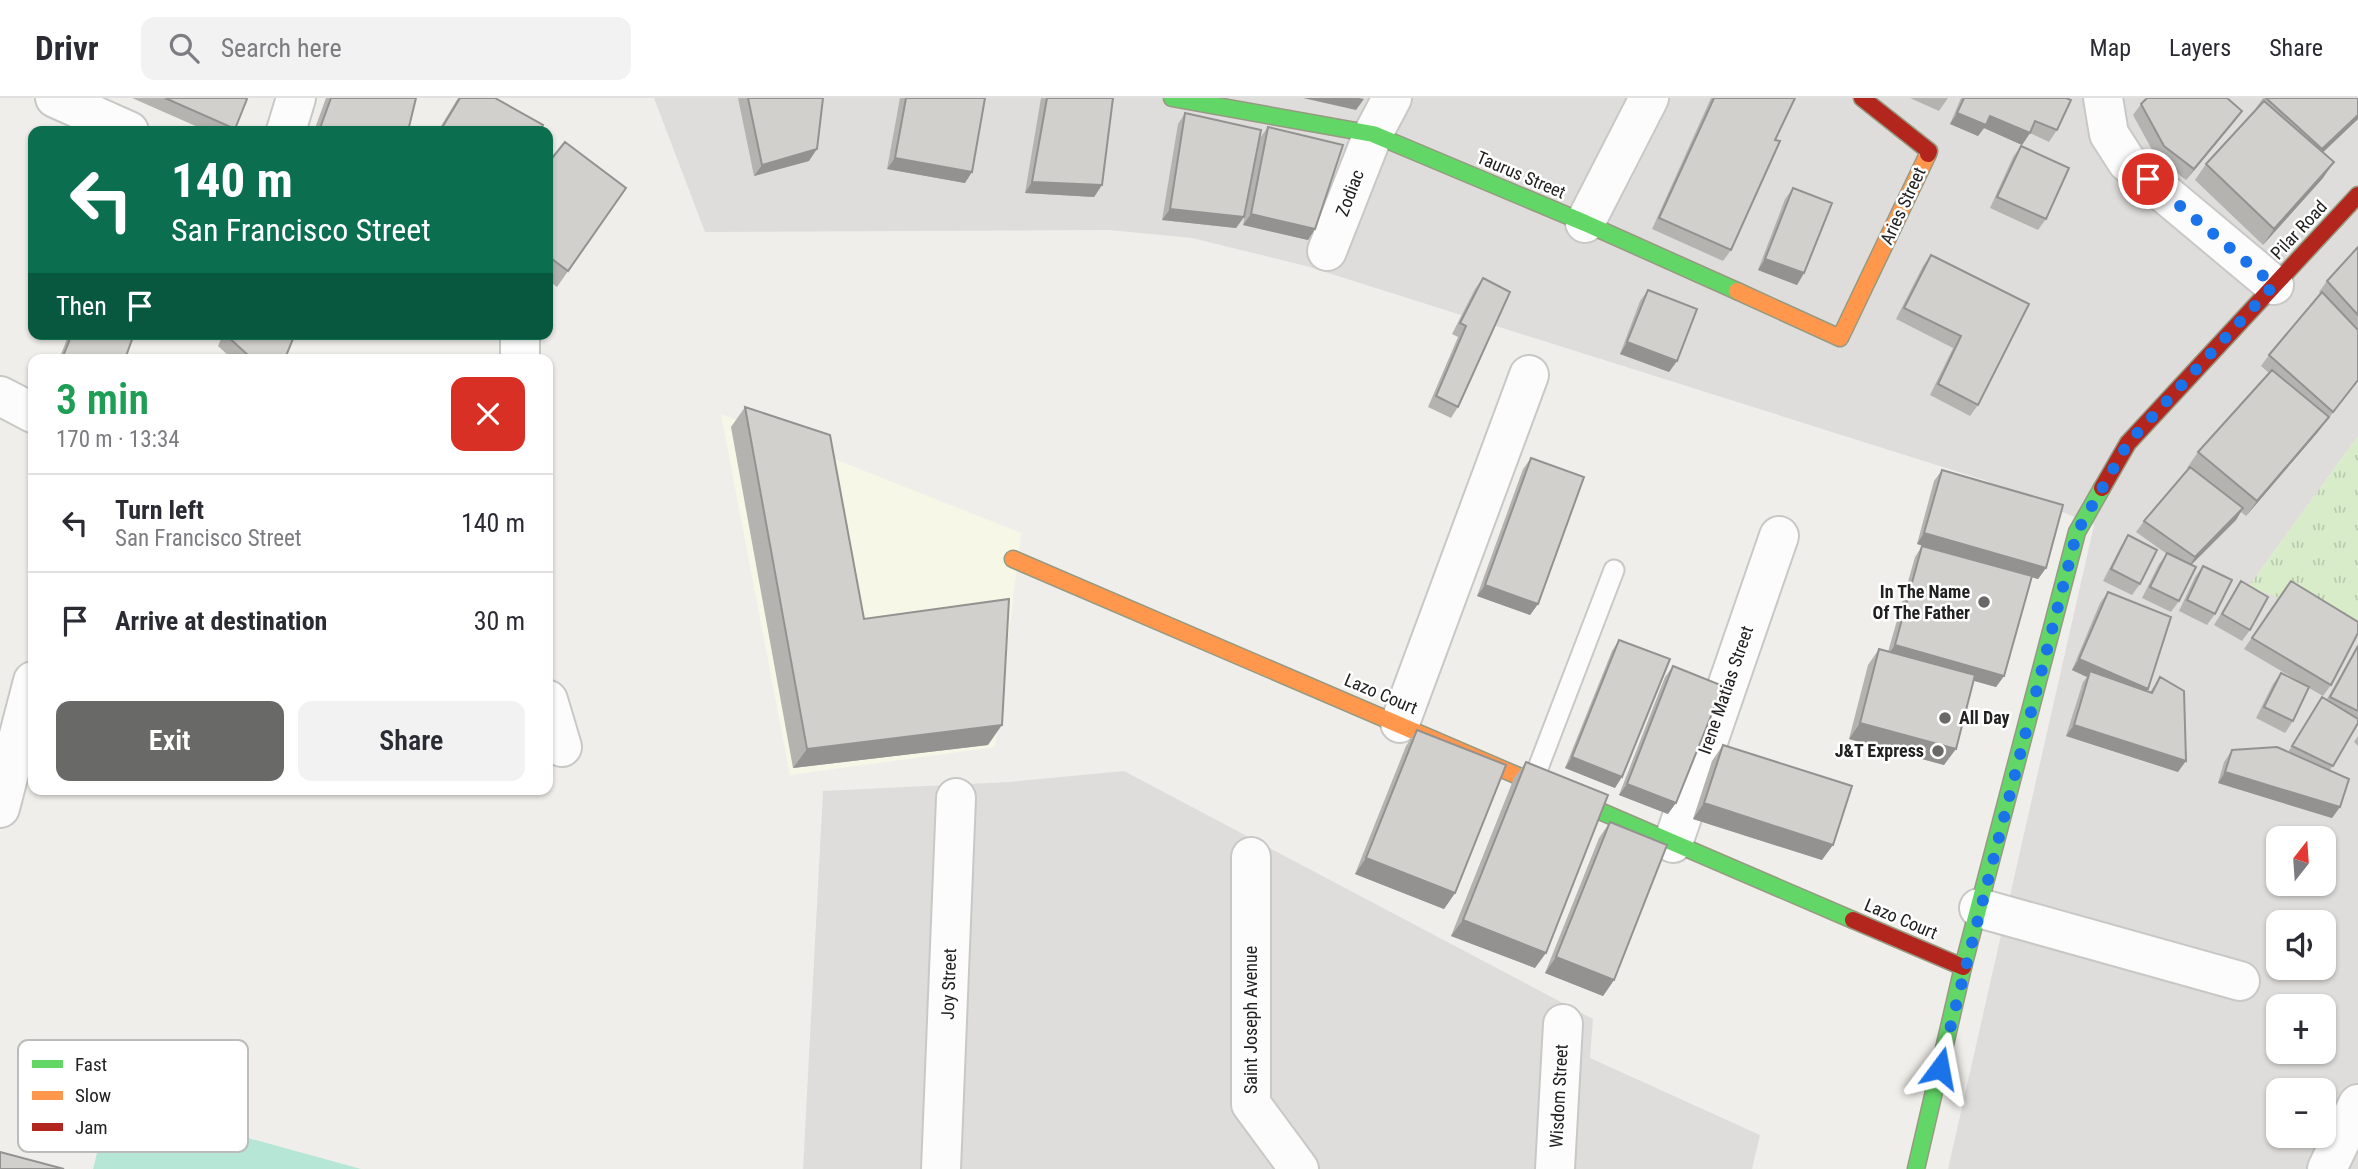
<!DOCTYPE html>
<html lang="en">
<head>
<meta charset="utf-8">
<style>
  :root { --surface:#fff; --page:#f2f2f3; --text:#2b2b33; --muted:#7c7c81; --line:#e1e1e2; --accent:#696967 }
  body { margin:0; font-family:"Roboto Condensed",sans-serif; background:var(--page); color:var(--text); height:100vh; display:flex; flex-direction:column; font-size:26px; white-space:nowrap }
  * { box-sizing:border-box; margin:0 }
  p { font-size:23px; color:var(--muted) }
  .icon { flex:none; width:38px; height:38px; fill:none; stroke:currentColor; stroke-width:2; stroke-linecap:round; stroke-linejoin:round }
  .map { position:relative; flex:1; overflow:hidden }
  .side { position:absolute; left:28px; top:256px; width:525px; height:441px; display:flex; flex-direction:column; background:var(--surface); border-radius:14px; box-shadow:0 2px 5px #0004 }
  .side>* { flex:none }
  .top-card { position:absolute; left:28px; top:28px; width:525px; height:214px; border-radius:14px; box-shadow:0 2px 5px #0004; background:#0b6e4f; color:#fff; overflow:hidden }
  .needle { width:46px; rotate:17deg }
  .fabs { position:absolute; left:2266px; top:728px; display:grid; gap:14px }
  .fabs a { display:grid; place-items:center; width:70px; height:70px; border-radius:14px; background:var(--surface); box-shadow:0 2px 5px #0004; font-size:35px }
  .pin { position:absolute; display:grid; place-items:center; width:60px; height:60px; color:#fff; margin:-30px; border:4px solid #fff; border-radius:50%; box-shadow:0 2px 7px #0007 }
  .me { position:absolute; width:77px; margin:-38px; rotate:13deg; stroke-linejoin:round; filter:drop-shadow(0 0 5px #0008) }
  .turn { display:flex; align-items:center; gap:24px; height:147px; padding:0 28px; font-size:32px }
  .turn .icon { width:91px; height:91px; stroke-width:2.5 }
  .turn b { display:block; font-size:49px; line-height:60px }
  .then { display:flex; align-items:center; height:66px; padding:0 28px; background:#0003; gap:14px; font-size:26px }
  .round { display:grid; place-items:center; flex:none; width:74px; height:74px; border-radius:14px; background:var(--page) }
  .headline { display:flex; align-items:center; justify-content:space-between; height:119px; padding:0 28px }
  h1 { font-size:42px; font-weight:600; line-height:52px; color:#1e9e55 }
  .cta { display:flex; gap:14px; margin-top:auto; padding:14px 28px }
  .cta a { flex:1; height:80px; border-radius:14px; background:var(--accent); color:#fff; font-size:28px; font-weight:600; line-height:80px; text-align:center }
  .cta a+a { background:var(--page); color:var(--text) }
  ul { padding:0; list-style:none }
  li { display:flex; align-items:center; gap:21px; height:98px; padding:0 28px; border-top:2px solid var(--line) }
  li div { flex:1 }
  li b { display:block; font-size:26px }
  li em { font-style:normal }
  header { display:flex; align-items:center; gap:42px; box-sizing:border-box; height:98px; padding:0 35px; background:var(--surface); border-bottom:2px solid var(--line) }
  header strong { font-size:33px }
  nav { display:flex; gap:38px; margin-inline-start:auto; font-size:24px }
  .search { width:490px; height:63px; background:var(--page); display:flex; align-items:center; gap:18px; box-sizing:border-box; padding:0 24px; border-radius:14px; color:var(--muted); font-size:26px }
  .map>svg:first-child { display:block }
  .residential { fill:#dfdddb; fill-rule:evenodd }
  .education { fill:#f7f7e7 }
  .grass { fill:url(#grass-tufts) }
  .pitch { fill:#b6e6d6 }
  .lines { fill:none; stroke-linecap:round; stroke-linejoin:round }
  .lane-casing { stroke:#c8c8c6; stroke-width:23 }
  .street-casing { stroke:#c8c8c6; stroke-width:42 }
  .fast-casing { stroke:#969a81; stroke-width:19 }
  .slow-casing { stroke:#969a81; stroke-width:19 }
  .jam-casing { stroke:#969a81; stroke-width:19 }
  .lane { stroke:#fdfcfc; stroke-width:19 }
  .street { stroke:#fdfcfc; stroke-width:38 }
  .fast { stroke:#63d668; stroke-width:16 }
  .slow { stroke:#ff974d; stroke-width:16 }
  .jam { stroke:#b3261e; stroke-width:16 }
  .wall { fill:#b5b3b0 }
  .shaded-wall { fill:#939290 }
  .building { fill:#d2d0cd; stroke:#939290; stroke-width:2 }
  .route { stroke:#1a73e8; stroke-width:12; stroke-dasharray:0 21.6 }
  .poi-dot { fill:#696967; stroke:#fff; stroke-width:2.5 }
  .labels { text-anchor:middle; stroke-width:5; stroke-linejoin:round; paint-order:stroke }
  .street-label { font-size:18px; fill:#212121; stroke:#fff }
  .poi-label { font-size:18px; font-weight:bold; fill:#212121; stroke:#fff; text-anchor:end }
  .key { fill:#fff; stroke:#bcbcbc; stroke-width:2 }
  .key-label { font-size:19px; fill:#212121 }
</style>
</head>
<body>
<header>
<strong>Drivr</strong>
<div class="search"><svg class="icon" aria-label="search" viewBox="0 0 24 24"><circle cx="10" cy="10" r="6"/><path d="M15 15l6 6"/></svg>Search here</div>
<nav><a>Map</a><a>Layers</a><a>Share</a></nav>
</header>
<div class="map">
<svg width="2358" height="1071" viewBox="0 0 2358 1071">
  <defs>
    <pattern id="grass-tufts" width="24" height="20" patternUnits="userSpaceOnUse" patternTransform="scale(1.75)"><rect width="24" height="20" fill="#d9ecca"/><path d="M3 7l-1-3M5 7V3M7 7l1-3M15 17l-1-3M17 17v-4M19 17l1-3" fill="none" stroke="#bacaad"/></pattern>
  </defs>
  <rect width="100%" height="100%" fill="#f0eeea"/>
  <!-- residential -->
  <path class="residential" d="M 654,0 L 2358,0 L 2358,338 L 2249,488 L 2358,532 L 2358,1071 L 1948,1071 L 2094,427 L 1984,382 L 1306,168 L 1192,140 L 1109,132 L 705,134 ZM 2278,740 L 2324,740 L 2324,786 L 2278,786 ZM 2278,824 L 2324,824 L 2324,870 L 2278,870 ZM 2278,908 L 2324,908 L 2324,954 L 2278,954 ZM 2278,992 L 2324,992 L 2324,1038 L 2278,1038 Z
    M 1124,673 L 1593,921 L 1590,960 L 1760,1037 L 1752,1071 L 803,1071 L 823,693 L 1009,684 Z"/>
  <!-- education -->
  <path class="education" d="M 721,316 L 1021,435 L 995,649 L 790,677 Z"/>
  <!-- grass -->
  <path class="grass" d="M 2358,338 L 2358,532 L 2249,488 Z"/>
  <!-- pitch -->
  <path class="pitch" d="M 110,1002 L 361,1071 L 93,1071 Z"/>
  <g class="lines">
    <defs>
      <path id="lane" d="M 1533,683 L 1614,472"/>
      <path id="street" d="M 55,0 L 129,33
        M 2103,0 L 2109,36 L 2127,64 L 2274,187
        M 286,33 L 296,0
        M 1585,125 L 1649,0
        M 1327,153 L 1373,36 L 1392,0
        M 520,236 L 520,261
        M 0,298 L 33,315
        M 548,602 L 562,649
        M 1400,625 L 1529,277
        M 0,710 L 33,583
        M 1673,745 L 1779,438
        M 1251,759 L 1251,1006 L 1299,1071
        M 1979,810 L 2240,883
        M 941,1071 L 956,700
        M 1555,1071 L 1563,926
        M 2327,1071 L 2358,1006"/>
      <path id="fast" d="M 1172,0 L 1373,36 L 1585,125 L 1737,193
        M 1516,677 L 1853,822
        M 1916,1071 L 1963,869 L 2077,434 L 2102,390"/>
      <path id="slow" d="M 1737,193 L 1840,240 L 1928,56
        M 1013,461 L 1516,677"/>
      <path id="jam" d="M 1862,0 L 1929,53 L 1928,56
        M 2102,390 L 2128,345 L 2358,97
        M 1853,822 L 1963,869"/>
    </defs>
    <!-- lane casing -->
    <use href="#lane" class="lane-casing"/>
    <!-- street casing -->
    <use href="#street" class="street-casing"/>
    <!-- fast casing -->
    <use href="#fast" class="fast-casing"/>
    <!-- slow casing -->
    <use href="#slow" class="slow-casing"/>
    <!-- jam casing -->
    <use href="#jam" class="jam-casing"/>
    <!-- lane -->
    <use href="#lane" class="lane"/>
    <!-- street -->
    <use href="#street" class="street"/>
    <!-- fast -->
    <use href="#fast" class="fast"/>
    <!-- slow -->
    <use href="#slow" class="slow"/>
    <!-- jam -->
    <use href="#jam" class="jam"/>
  </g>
  <!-- wall -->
  <path class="wall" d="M 132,0 L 245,0 L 233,33 L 207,33 Z
    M 326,0 L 416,0 L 408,33 L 314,33 Z
    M 458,0 L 495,0 L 540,33 L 438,33 Z
    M 738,0 L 823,0 L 809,63 L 754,78 Z
    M 900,0 L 985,0 L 965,85 L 887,71 Z
    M 1041,0 L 1113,0 L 1102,87 L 1094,99 L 1025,95 Z
    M 1711,0 L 1795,0 L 1775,42 L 1731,152 L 1723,163 L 1652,131 Z
    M 1910,0 L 1948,0 L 1939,13 Z
    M 1961,0 L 2066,0 L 2057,32 L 2049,44 L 2030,35 L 2022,47 L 1984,30 L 1978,38 L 1950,26 Z
    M 2263,0 L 2358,0 L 2358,21 L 2323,54 L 2323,80 L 2263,147 L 2195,82 L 2206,66 L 2257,11 L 2256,10 Z
    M 2141,6 L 2242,13 L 2234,24 L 2186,82 L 2156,59 L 2133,17 Z
    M 1185,15 L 1244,119 L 1236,130 L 1162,122 L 1178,26 Z
    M 1268,29 L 1315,131 L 1308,142 L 1243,127 L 1260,40 Z
    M 2021,48 L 2046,121 L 2038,132 L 1990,110 L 2013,59 Z
    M 548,65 L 626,90 L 557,189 L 548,182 Z
    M 1793,90 L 1804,175 L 1797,187 L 1758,172 L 1785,101 Z
    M 2358,149 L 2358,283 L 2317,335 L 2246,418 L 2241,414 L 2236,422 L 2191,467 L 2179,503 L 2171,514 L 2142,500 L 2159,466 L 2167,456 L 2136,434 L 2144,423 L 2188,371 L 2187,370 L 2198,354 L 2269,275 L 2261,268 L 2269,257 L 2321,196 L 2319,194 L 2327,183 Z
    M 1931,157 L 2029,206 L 1978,307 L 1970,318 L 1930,297 L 1953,250 L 1896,221 L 1923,168 Z
    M 1483,180 L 1458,309 L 1451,320 L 1428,309 L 1458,239 L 1452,236 L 1475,191 Z
    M 1648,192 L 1677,263 L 1669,274 L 1620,256 L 1640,203 Z
    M 69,236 L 134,236 L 125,261 L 59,261 Z
    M 223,236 L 295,236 L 284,261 L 232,261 L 218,248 Z
    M 745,309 L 864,521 L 988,647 L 793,670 L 731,329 Z
    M 1531,360 L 1538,506 L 1530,517 L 1477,498 L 1523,371 Z
    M 1942,372 L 2046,470 L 2038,481 L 2032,479 L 2004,578 L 1996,589 L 1974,583 L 1944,667 L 1849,641 L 1868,567 L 1879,551 L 1888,554 L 1915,459 L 1922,448 L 1954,457 L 1917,446 L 1934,383 Z
    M 2128,437 L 2140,486 L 2132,497 L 2103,483 L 2121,448 Z
    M 2203,468 L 2215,516 L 2207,527 L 2179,513 L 2195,479 Z
    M 2241,483 L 2250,532 L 2242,543 L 2214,527 Z
    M 2291,483 L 2331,587 L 2323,598 L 2309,590 L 2293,623 L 2285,635 L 2256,620 L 2273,586 L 2281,575 L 2300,584 L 2244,551 Z
    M 2108,494 L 2147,593 L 2150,594 L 2160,579 L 2178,674 L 2066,638 L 2083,584 L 2087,579 L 2072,572 L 2100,505 Z
    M 1619,542 L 1615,690 L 1565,670 L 1612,553 Z
    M 2358,546 L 2358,626 L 2330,672 L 2340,709 L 2332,720 L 2218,685 L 2224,664 L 2232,652 L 2288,654 L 2322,599 L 2327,601 Z
    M 1673,568 L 1668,716 L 1619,697 L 1665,579 Z
    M 1417,632 L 1455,795 L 1444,811 L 1355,776 L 1406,648 Z
    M 2358,638 L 2358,648 L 2354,644 Z
    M 1723,647 L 1822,762 L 1693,721 L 1712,663 Z
    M 1526,664 L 1535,870 L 1451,838 L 1514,680 Z
    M 1610,724 L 1614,882 L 1603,898 L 1545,875 L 1599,740 Z"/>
  <!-- shaded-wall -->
  <path class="shaded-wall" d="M 1303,0 L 1359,0 L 1364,1 L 1356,12 Z
    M 2242,13 L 2234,24 L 2186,82 L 2194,71 Z
    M 1957,15 L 1990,18 L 2030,35 L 2022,47 L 1984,30 L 1978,38 L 1950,26 Z
    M 2358,17 L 2358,21 L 2315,62 L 2322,51 Z
    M 817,51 L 809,63 L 754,78 L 762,67 Z
    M 895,60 L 972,74 L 965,85 L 887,71 Z
    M 2334,64 L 2323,80 L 2263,147 L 2274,131 Z
    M 1032,84 L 1102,87 L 1094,99 L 1025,95 Z
    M 1170,111 L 1244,119 L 1236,130 L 1162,122 Z
    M 1251,116 L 1315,131 L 1308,142 L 1243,127 Z
    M 1765,161 L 1804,175 L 1797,187 L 1758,172 Z
    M 1627,244 L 1677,263 L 1669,274 L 1620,256 Z
    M 286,258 L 284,261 L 249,261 L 250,259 Z
    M 2329,319 L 2317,335 L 2246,418 L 2257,403 Z
    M 2243,410 L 2236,422 L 2188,470 L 2195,459 Z
    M 1924,435 L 2046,470 L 2038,481 L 1917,446 Z
    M 1485,487 L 1538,506 L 1530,517 L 1477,498 Z
    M 1895,547 L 2004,578 L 1996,589 L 1887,558 Z
    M 2079,561 L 2148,591 L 2140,602 L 2090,573 L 2087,579 L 2072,572 Z
    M 1860,625 L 1956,651 L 1944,667 L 1849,641 Z
    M 1002,627 L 988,647 L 793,670 L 807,651 Z
    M 2074,627 L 2186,663 L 2178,674 L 2066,638 Z
    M 1572,659 L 1622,679 L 1615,690 L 1565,670 Z
    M 2225,674 L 2340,709 L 2332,720 L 2218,685 Z
    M 1627,686 L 1676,705 L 1668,716 L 1619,697 Z
    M 1704,705 L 1833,747 L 1822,762 L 1693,721 Z
    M 1366,760 L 1455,795 L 1444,811 L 1355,776 Z
    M 1463,822 L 1546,855 L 1535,870 L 1451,838 Z
    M 1556,859 L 1614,882 L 1603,898 L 1545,875 Z"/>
  <!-- building -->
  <path class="building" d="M 165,0 L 245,0 L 247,1 L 235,31 Z
    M 331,0 L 416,0 L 408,33 L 319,33 Z
    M 460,0 L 495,0 L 543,27 L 540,33 L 440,33 Z
    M 748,0 L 823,0 L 817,51 L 762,67 Z
    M 906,0 L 985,0 L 972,74 L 895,60 Z
    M 1047,0 L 1113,0 L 1102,87 L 1032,84 Z
    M 1714,0 L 1795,0 L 1775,42 L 1780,43 L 1731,152 L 1659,120 Z
    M 1964,0 L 2066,0 L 2071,2 L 2057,32 L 2035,23 L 2030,35 L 1990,18 L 1986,27 L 1957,15 Z
    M 2147,0 L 2227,0 L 2242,13 L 2194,71 L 2164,48 L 2141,6 Z
    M 2266,0 L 2358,0 L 2358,17 L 2322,51 Z
    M 2264,3 L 2334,64 L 2274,131 L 2206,66 Z
    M 1185,15 L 1261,32 L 1244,119 L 1170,111 Z
    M 1268,29 L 1343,47 L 1315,131 L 1251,116 Z
    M 565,44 L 626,90 L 568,173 L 548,158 L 548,65 Z
    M 2021,48 L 2069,70 L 2046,121 L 1997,99 Z
    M 1793,90 L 1832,105 L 1804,175 L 1765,161 Z
    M 2358,149 L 2358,217 L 2327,183 Z
    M 1931,157 L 2029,206 L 1978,307 L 1938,286 L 1961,238 L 1904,210 Z
    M 1483,180 L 1510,194 L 1458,309 L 1436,298 L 1466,228 L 1460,225 Z
    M 1648,192 L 1697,211 L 1677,263 L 1627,244 Z
    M 2322,194 L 2358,232 L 2358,282 L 2333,314 L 2269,257 Z
    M 72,236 L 134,236 L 125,261 L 62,261 Z
    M 227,236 L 295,236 L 286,258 L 250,259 L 226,237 Z
    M 2272,272 L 2329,319 L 2257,403 L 2198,354 Z
    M 745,309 L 830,337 L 864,521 L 1009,501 L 1002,627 L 807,651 Z
    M 1531,360 L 1584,379 L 1538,506 L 1485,487 Z
    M 2190,369 L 2243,410 L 2195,459 L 2144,423 Z
    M 1942,372 L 2063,407 L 2046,470 L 1924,435 Z
    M 2128,437 L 2157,452 L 2140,486 L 2111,471 Z
    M 1922,448 L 2032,478 L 2004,578 L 1895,547 Z
    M 2167,455 L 2196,469 L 2179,503 L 2150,489 Z
    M 2203,468 L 2232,482 L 2215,516 L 2187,502 Z
    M 2241,483 L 2268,499 L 2250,532 L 2222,516 Z
    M 2291,483 L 2358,524 L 2358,535 L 2331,587 L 2252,540 Z
    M 2108,494 L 2171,519 L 2148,591 L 2079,561 Z
    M 1619,542 L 1670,561 L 1622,679 L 1572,659 Z
    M 2358,548 L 2358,613 L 2330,599 Z
    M 1879,551 L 1975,577 L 1956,651 L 1860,625 Z
    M 1673,568 L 1723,588 L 1676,705 L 1627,686 Z
    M 2090,573 L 2152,595 L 2160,579 L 2184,593 L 2186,663 L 2074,627 Z
    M 2281,575 L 2309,589 L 2293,623 L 2264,609 Z
    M 2322,599 L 2358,621 L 2358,625 L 2333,668 L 2292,648 Z
    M 1417,632 L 1506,667 L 1455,795 L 1366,760 Z
    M 1723,647 L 1852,688 L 1833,747 L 1704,705 Z
    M 2277,649 L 2349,681 L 2340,709 L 2225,674 L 2232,652 Z
    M 1526,664 L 1608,697 L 1546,855 L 1463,822 Z
    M 1610,724 L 1667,747 L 1614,882 L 1556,859 Z
    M 0,1054 L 64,1071 L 0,1071 Z"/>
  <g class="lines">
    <!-- route -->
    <path class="route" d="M 1940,970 L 2077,434 L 2128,345 L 2274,187 L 2148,81"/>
  </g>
  <!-- markers -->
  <g class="poi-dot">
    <circle cx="1984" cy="504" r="7"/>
    <circle cx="1945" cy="620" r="7"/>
    <circle cx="1938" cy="653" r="7"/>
  </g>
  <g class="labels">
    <!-- street labels -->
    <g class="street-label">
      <text transform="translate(1521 77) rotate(23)" y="6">Taurus Street</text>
      <text transform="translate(1350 95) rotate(-69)" y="6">Zodiac</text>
      <text transform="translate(1903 108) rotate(-65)" y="6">Aries Street</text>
      <text transform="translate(2299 132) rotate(-47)" y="6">Pilar Road</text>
      <text transform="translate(1726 592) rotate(-71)" y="6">Irene Matias Street</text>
      <text transform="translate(1381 596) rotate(23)" y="6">Lazo Court</text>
      <text transform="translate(1901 821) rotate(23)" y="6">Lazo Court</text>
      <text transform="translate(949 886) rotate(-88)" y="6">Joy Street</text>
      <text transform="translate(1251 922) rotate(-90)" y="6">Saint Joseph Avenue</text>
      <text transform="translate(1559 998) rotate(-87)" y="6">Wisdom Street</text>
    </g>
    <!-- poi labels -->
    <g class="poi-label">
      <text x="1970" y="500">In The Name<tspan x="1970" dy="21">Of The Father</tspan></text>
      <text x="1959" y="626" text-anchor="start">All Day</text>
      <text x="1924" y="659">J&amp;T Express</text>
    </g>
  </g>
  <!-- legend -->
  <rect x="18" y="942" width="230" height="112" rx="10" class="key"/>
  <rect x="32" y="962" width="31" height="8" fill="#63d668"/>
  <rect x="32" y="993" width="31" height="9" fill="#ff974d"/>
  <rect x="32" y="1025" width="31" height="8" fill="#b3261e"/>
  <g class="key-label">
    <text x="75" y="973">Fast</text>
    <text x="75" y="1004">Slow</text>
    <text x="75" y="1036">Jam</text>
  </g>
</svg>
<div class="fabs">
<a><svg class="needle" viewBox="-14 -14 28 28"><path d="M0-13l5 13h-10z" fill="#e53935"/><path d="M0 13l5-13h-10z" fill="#7c7c81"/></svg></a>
<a><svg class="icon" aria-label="sound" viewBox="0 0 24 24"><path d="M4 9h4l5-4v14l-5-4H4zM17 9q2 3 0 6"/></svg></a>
<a>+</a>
<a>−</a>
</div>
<div class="pin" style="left:2148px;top:81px;background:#d93025"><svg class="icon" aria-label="arrive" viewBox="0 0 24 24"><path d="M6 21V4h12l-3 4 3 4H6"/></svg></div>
<svg class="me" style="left:1940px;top:970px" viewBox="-20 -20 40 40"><path d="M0-17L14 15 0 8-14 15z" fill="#1a73e8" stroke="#fff" stroke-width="4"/></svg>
<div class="top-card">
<div class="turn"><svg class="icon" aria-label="left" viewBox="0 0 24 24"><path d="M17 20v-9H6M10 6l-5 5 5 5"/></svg><div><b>140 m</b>San Francisco Street</div></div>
<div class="then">Then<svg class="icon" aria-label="arrive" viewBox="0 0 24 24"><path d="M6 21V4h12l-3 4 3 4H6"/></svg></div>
</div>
<section class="side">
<div class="headline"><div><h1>3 min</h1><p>170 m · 13:34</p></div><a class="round" style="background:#d93025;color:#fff"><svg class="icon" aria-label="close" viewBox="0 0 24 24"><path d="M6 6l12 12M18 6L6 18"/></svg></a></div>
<ul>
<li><svg class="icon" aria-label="left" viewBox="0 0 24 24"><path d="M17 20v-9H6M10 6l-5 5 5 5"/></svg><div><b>Turn left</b><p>San Francisco Street</p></div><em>140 m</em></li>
<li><svg class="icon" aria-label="arrive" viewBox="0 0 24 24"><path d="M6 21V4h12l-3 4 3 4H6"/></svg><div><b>Arrive at destination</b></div><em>30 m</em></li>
</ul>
<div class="cta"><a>Exit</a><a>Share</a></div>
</section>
</div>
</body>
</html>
